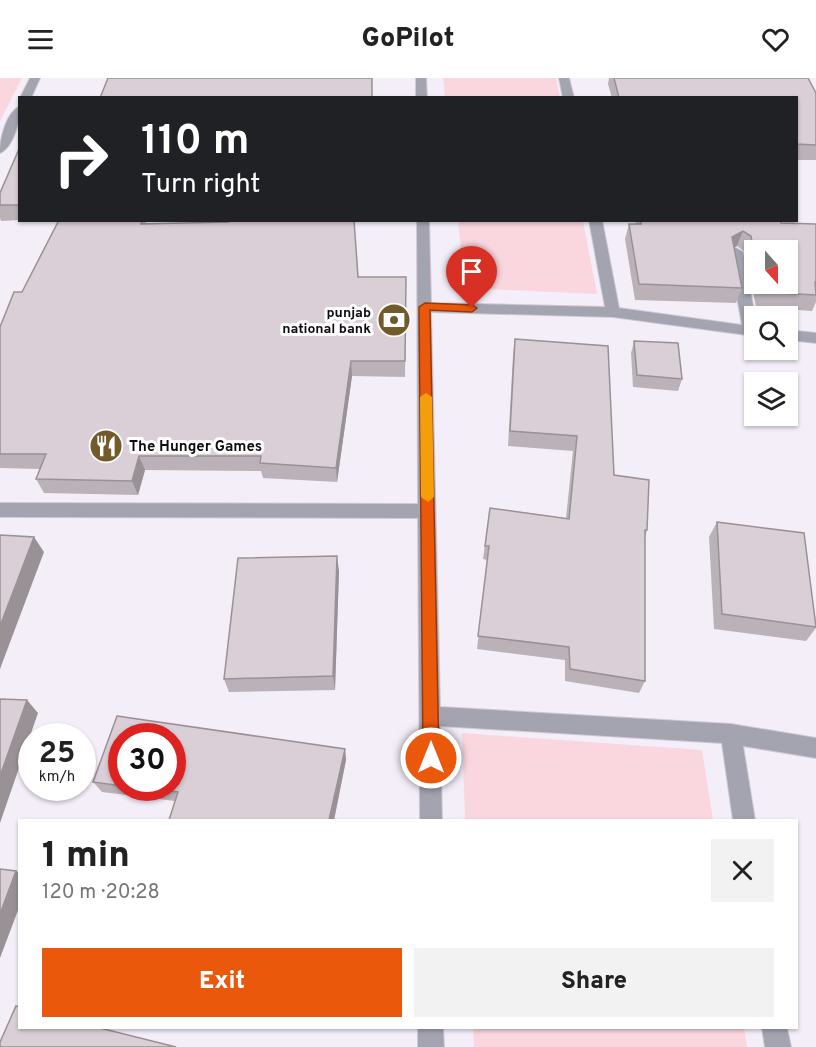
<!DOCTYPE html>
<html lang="en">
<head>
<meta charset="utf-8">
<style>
  :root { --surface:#fff; --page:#f2f2f2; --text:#222; --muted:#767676; --accent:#ea580c }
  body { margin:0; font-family:Overpass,sans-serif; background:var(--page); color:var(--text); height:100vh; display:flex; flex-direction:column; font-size:22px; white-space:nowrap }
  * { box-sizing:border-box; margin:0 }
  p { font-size:20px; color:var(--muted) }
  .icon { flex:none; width:33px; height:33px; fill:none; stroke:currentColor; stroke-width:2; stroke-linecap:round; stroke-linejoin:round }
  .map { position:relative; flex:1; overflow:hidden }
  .drawer { position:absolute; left:18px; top:741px; width:780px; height:210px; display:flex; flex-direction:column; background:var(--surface); border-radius:0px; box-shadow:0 2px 4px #0004 }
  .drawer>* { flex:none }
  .hud { position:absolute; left:18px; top:18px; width:780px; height:126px; border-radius:0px; box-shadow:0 2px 4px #0004; background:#202124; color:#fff; overflow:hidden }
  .needle { width:39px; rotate:159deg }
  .controls { position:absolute; left:744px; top:162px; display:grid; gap:12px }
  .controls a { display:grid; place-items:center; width:54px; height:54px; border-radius:0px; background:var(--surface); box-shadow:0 2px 4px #0004; font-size:30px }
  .speed { position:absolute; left:18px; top:645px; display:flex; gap:12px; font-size:30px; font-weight:700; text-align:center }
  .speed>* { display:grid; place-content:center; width:78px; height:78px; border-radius:50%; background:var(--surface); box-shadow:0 2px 4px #0004; line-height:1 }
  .speed small { font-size:15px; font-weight:400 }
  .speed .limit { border:9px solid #d22; background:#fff; color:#111 }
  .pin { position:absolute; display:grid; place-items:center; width:51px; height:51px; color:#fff; margin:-62px -26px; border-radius:50% 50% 50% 0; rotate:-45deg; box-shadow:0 0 6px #0007 }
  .pin .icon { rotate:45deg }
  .me { position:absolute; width:66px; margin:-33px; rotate:0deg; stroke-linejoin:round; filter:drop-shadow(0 0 4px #0008) }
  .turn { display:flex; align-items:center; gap:21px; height:126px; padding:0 24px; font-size:27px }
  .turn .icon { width:78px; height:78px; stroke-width:2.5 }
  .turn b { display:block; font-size:42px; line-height:51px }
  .round { display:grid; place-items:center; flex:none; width:63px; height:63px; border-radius:0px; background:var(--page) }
  .headline { display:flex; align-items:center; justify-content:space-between; height:102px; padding:0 24px }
  h1 { font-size:36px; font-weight:800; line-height:45px }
  .button { display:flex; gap:12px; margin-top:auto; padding:12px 24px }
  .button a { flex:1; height:69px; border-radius:0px; background:var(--accent); color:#fff; font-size:24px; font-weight:800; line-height:69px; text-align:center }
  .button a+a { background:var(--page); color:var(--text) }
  header { display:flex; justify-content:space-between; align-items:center; height:78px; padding:0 24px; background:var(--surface); font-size:27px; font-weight:800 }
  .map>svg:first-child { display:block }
  .green { fill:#fad6de }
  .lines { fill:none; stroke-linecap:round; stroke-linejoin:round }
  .minor-casing { stroke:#cfcad4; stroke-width:2 }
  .minor { fill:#a4a4b1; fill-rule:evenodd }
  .wall { fill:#bbb2b9; fill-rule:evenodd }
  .shaded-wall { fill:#999196 }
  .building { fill:#dacfd7; stroke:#999196; stroke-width:1.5 }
  .route { fill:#ea580c; stroke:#983908; stroke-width:1.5 }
  .slow { fill:#f59e0b }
  .labels { text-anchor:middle; stroke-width:6; stroke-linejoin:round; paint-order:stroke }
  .far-poi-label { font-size:14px; font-weight:bold; fill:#0d0b0f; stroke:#fefefe; text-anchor:end }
  .poi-label { font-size:15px; font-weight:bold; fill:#0d0b0f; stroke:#fefefe; text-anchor:start }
</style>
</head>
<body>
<header><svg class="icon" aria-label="menu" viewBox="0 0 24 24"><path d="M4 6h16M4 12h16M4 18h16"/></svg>GoPilot<svg class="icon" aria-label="heart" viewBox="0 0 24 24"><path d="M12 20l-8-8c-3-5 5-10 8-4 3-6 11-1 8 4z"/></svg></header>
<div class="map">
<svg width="816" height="969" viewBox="0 0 816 969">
  <rect width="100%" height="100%" fill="#f4eef9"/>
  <!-- green -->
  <path class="green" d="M 0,0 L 22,0 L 0,43 Z
    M 443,0 L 556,0 L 560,19 L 445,19 Z
    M 458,143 L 583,143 L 597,216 L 465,210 Z
    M 462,655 L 702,672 L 713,742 L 465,742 Z
    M 473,950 L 744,950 L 747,969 L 474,969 Z"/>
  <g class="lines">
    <defs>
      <path id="minor" d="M 30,0 L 40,0 L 31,20 L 20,20 Z
        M 416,0 L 426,0 L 427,20 L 416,20 Z
        M 559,0 L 569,0 L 574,20 L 563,20 Z
        M 20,28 C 20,42 14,69 0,75 C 0,60 6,35 20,28 Z
        M 417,142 L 429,142 L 431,225 L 605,229 L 589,142 L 602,142 L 619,230 L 742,247 L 729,174 L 736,170 L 743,174 L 755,238 L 754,258 L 613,239 L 431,234 L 440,629 L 731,646 L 816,660 L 816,680 L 743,668 L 755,742 L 733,742 L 722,665 L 440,648 L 442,742 L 420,742 L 418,440 L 0,439 L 0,425 L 418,426 Z
        M 788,252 L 816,255 L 816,265 L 788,262 Z
        M 418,950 L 443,950 L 444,969 L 418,969 Z
        M 762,950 L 787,950 L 791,969 L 765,969 Z"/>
    </defs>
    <!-- minor casing -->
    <use href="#minor" class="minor-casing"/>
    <!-- minor -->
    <use href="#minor" class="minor"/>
  </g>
  <!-- wall -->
  <path class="wall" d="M 609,0 L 808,0 L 816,15 L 816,82 L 796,82 L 796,20 L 612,20 L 608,6 Z
    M 20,71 L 20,142 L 1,143 L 0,140 L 0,115 Z
    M 59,142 L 146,142 L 146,145 L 358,199 L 406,199 L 405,299 L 352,298 L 337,404 L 263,400 L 261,393 L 145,392 L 138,417 L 44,415 L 36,401 L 40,391 L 0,390 L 0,249 L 22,214 Z
    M 635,142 L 780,142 L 781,145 L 816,146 L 816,224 L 812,233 L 756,229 L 745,174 L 737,168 L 734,170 L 742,210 L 736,225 L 635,222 L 625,161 L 629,146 L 636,146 ZM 754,172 L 788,206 L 754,206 Z
    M 515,261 L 614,397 L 647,452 L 645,460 L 645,603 L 639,615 L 565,603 L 565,582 L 477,571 L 487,482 L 483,481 L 490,430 L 566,440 L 573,373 L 508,368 L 513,277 Z
    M 634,263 L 682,301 L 678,313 L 633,309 L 631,275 Z
    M 717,444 L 816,544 L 816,550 L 806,563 L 714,551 L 709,459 Z
    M 339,493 L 335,612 L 229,614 L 224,601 Z
    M 117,638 L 345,671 L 346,682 L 334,742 L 169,742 L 175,723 L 102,714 L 93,704 ZM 122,658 L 172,658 L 172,710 L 122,710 Z"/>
  <!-- shaded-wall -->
  <path class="shaded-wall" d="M 743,153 L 737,168 L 727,174 L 732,159 Z
    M 351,283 L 352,298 L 337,404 L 336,390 Z
    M 139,378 L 145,392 L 138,417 L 132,403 Z
    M 34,459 L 44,474 L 0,591 L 0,548 Z
    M 337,478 L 339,493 L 335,612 L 333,598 Z
    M 27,622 L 38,635 L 0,745 L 0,698 Z
    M 345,671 L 346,682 L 334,742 L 329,742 Z
    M 16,793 L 20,795 L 20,827 L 0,880 L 0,836 Z"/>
  <!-- building -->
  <path class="building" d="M 108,0 L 372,0 L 372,20 L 100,20 Z
    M 614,0 L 808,0 L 816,15 L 816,67 L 796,66 L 796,20 L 619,20 Z
    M 19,71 L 20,71 L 20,127 L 0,127 L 0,115 Z
    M 59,142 L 142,142 L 141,146 L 228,144 L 229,142 L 354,142 L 358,199 L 406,199 L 405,283 L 351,283 L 336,390 L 260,385 L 261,378 L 139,378 L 132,403 L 36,401 L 46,376 L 0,376 L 0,249 L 14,214 L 22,214 Z
    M 641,142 L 780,142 L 781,145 L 816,146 L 816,204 L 815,204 L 816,217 L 762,214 L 760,206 L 788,206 L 788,172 L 754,172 L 754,176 L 751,158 L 743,153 L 732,159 L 742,210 L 639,206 L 629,146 L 641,146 Z
    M 515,261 L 608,268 L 614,397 L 649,402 L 647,452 L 645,452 L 645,603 L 570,591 L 569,569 L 478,558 L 489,468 L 485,468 L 490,430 L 569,441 L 577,358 L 510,353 Z
    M 634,263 L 678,265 L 682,301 L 637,297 Z
    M 717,444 L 804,455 L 816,549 L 722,536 Z
    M 0,457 L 34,459 L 0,548 Z
    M 337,478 L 333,598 L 224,601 L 238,480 Z
    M 0,621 L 27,622 L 0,698 Z
    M 117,638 L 345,671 L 329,742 L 169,742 L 178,714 L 137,710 L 172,710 L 172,658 L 122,658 L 122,708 L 93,704 Z
    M 0,791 L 16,793 L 0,836 Z
    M 16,928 L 20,929 L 20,950 L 100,950 L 176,969 L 0,969 L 0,964 Z"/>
  <!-- route -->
  <path class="route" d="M 425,225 L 472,227 L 477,230 L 472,234 L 430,232 L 439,680 L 436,685 L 431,688 L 425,685 L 423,680 L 419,229 Z"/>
  <!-- slow -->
  <path class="slow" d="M 426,315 L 432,319 L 434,419 L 428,424 L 421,419 L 420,319 Z"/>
  <!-- icons -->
  <defs>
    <symbol id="bank-disc" viewBox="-11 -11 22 22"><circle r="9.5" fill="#725a2a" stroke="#fefefe"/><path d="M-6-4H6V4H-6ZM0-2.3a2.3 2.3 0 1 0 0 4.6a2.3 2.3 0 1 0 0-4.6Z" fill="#fff"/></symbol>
    <symbol id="restaurant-disc" viewBox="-11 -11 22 22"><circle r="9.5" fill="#725a2a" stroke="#fefefe"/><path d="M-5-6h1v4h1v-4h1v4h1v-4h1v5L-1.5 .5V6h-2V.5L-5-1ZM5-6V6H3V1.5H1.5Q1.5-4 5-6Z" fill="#fff"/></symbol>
  </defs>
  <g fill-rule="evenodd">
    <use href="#bank-disc" x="375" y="223" width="38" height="38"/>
    <use href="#restaurant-disc" x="87" y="349" width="38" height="38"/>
  </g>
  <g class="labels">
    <!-- far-poi labels -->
    <g class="far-poi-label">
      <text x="371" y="239">punjab<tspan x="371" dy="16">national bank</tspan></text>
    </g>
    <!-- poi labels -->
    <g class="poi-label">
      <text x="129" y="373">The Hunger Games</text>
    </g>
  </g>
</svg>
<div class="controls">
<a><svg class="needle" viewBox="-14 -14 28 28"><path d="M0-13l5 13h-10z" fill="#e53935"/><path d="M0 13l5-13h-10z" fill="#767676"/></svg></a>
<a><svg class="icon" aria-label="search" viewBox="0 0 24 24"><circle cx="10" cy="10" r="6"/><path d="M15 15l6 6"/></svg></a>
<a><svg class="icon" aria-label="layers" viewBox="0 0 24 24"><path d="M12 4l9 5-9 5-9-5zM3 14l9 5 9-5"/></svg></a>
</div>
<div class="speed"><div>25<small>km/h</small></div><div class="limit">30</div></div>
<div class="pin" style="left:472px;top:230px;background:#d93025"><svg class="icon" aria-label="arrive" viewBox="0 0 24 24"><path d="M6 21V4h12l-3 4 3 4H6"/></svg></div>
<svg class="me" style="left:431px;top:680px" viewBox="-20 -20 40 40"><circle r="17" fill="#ea580c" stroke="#fff" stroke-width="3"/><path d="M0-11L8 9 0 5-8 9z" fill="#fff"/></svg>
<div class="hud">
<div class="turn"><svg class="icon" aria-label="right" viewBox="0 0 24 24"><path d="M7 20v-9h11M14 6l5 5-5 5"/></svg><div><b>110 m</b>Turn right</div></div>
</div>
<section class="drawer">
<div class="headline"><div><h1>1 min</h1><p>120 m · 20:28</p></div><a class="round"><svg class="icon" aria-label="close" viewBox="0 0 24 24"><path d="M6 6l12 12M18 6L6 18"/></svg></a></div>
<div class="button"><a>Exit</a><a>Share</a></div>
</section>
</div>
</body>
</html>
